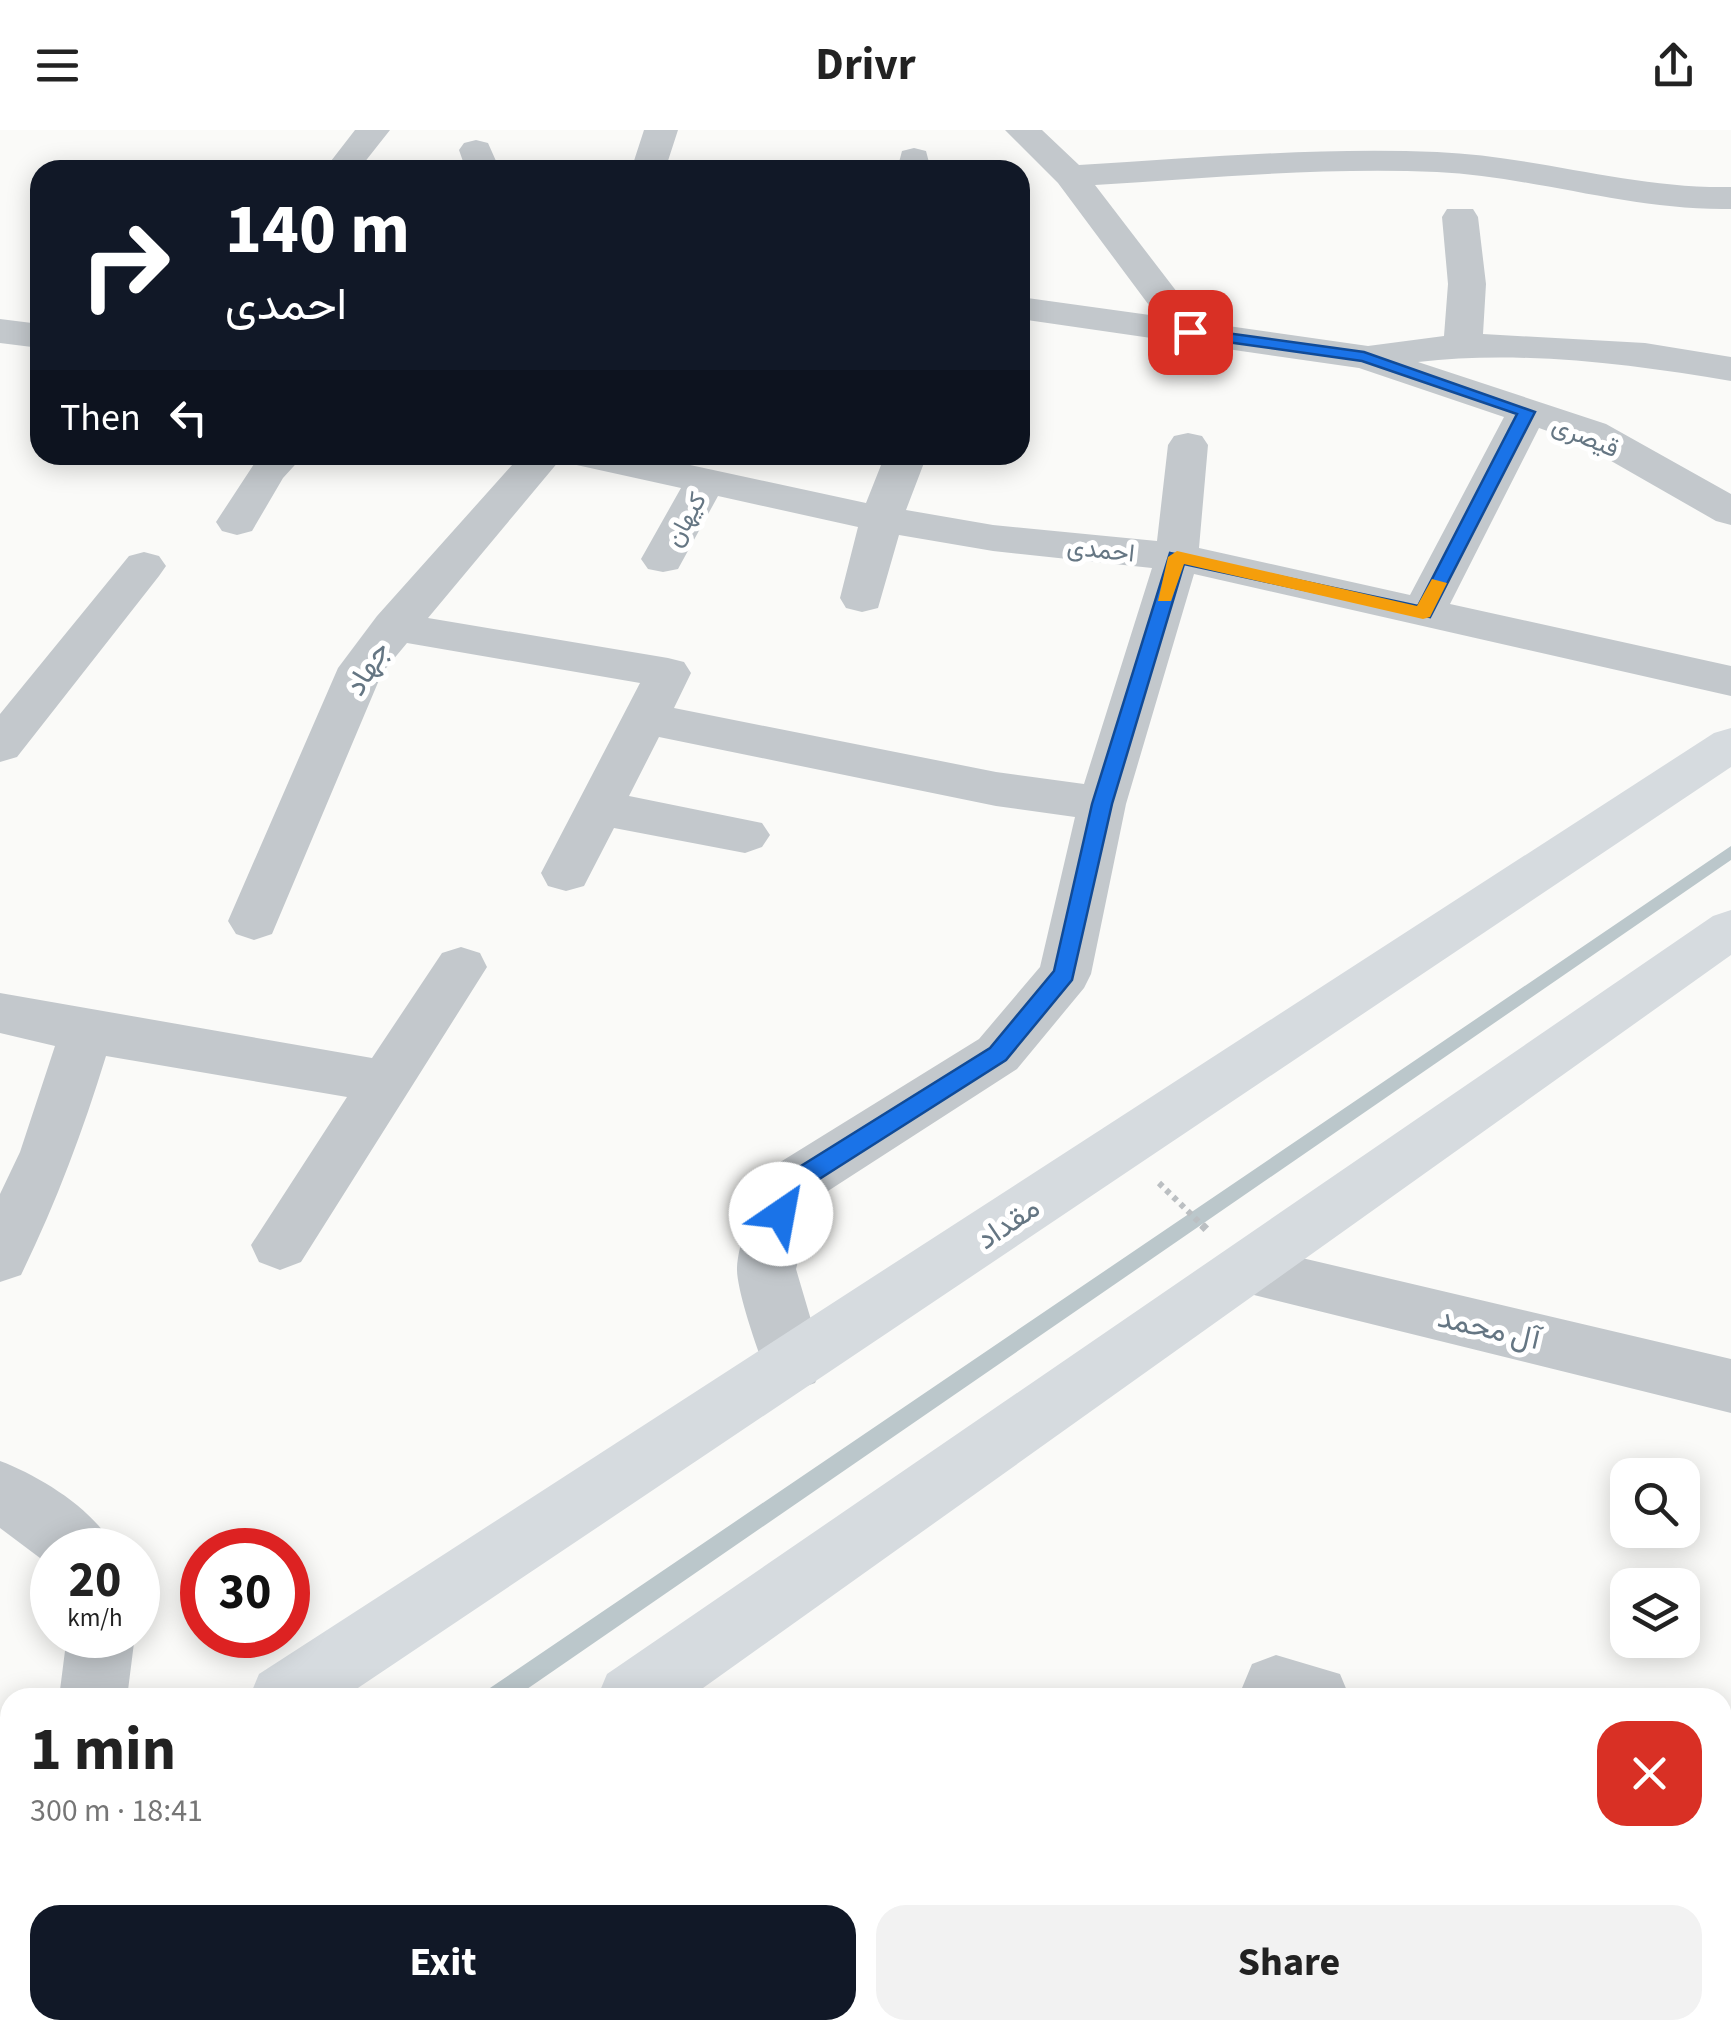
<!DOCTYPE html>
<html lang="en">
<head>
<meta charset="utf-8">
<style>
  :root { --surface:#fff; --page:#f2f2f2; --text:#222; --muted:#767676; --accent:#111827 }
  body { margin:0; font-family:"Source Sans 3",Vazirmatn,sans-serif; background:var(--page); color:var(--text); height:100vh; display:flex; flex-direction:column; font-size:38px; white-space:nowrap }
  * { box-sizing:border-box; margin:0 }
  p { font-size:32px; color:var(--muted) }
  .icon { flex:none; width:55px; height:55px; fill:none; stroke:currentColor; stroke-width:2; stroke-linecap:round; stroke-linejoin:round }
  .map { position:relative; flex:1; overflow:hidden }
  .sheet { position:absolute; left:0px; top:1558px; width:1732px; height:352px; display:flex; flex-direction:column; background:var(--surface); border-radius:30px 30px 0 0; box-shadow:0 5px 25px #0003 }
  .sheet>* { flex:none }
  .hud { position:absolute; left:30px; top:30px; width:1000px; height:305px; border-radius:30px; box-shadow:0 5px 25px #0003; background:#111827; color:#fff; overflow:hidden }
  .tools { position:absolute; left:1610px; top:1328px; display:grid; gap:20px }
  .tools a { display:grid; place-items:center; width:90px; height:90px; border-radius:20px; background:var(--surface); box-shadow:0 5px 25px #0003; font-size:50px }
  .speed { position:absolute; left:30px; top:1398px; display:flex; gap:20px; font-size:50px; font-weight:700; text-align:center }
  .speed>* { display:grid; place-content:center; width:130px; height:130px; border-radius:50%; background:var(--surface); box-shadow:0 5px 25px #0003; line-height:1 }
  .speed small { font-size:25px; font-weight:400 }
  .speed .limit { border:15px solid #d22; background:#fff; color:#111 }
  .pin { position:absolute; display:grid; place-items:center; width:85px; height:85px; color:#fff; margin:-42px; border-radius:20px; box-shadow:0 5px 15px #0006 }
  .me { position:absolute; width:110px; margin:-55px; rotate:33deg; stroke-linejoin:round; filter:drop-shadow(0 0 8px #0008) }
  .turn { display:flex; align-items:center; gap:35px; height:210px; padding:0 30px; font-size:45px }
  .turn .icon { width:130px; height:130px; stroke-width:2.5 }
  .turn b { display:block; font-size:70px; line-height:85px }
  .then { display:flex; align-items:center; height:95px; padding:0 30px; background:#0003; gap:20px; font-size:38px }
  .round { display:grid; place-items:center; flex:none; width:105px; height:105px; border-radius:30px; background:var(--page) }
  .headline { display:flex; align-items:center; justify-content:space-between; height:170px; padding:0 30px }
  h1 { font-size:60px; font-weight:700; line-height:75px }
  .primary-button { display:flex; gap:20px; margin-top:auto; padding:20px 30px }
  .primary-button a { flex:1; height:115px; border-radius:30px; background:var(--accent); color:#fff; font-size:40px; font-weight:700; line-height:115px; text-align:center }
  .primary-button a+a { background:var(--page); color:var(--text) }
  header { display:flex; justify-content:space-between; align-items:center; height:130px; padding:0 30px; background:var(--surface); font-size:45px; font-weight:700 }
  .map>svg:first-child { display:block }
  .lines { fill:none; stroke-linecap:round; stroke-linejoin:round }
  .stream { fill:#bbc7cb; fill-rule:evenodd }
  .path-far1 { stroke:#bbbfc2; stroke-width:6; stroke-dasharray:5 5; stroke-linecap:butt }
  .path { stroke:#bbbfc2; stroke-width:8; stroke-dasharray:6 6; stroke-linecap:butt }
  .minor { fill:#c3c8cc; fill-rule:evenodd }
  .major { fill:#d6dbdf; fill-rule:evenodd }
  .route { fill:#1a73e8; stroke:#114b97; stroke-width:2.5 }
  .slow { fill:#f59e0b }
  .labels { text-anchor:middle; stroke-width:10; stroke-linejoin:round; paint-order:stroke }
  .far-street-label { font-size:25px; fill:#657683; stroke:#fff }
  .street-label { font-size:30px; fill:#657683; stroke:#fff }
</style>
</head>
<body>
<header><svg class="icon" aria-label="menu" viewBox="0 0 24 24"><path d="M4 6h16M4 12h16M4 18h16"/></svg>Drivr<svg class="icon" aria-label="share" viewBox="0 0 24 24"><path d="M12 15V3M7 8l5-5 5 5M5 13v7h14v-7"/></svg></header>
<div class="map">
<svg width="1731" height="1909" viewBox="0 0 1731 1909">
  <rect width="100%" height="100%" fill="#fafaf8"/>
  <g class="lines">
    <!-- stream -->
    <path class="stream" d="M 1731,716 L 1731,730 L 514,1568 L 484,1568 L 487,1560 Z
      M 42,1900 L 72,1900 L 68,1909 L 39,1909 Z"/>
    <!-- path-far1 -->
    <path class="path-far1" d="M 1159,1053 L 1204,1097"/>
    <!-- path -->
    <path class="path" d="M 1202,1095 L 1207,1100"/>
    <!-- minor -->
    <path class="minor" d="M 355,0 L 390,0 L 360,38 L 336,38 L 331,31 Z
      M 644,0 L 678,0 L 665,40 L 631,40 Z
      M 1005,0 L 1042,0 L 1079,35 C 1197,28 1318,17 1437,22 C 1536,26 1631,59 1731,57 L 1731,79 C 1631,81 1536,47 1437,42 C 1324,37 1208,48 1095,55 L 1200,192 L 1368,216 L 1444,206 L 1448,154 L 1442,87 L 1447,79 L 1473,79 L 1478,87 L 1486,154 L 1483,204 L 1645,213 L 1731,227 L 1731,251 C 1630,234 1521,220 1418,232 L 1606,294 L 1731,364 L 1731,395 L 1716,391 L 1578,312 L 1539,298 L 1450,474 L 1731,536 L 1731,566 L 1194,444 L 1126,674 L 1091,844 L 1084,858 L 1017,939 L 814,1070 L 796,1139 L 824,1234 L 815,1253 L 793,1261 L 771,1253 C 761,1232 736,1160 737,1138 C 738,1113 757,1062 769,1039 L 979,909 L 1040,837 L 1075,687 L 996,676 L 659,607 L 629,666 L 762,693 L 770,705 L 762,717 L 745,723 L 614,698 L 584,756 L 566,761 L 548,756 L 541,743 L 640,553 L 407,513 L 382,543 L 272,804 L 254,810 L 236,804 L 228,791 L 338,538 L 377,486 L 521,325 L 564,325 L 428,488 L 668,528 L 684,532 L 691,543 L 674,578 L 996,642 L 1084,654 L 1152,438 L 993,421 L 899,405 L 878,478 L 862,482 L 846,478 L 840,468 L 858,397 L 718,366 L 678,439 L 663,442 L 648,439 L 641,429 L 681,358 L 572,334 L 566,325 L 644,325 L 866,373 L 885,325 L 927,325 L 906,380 L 993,395 L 1157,411 L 1168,315 L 1174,306 L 1188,303 L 1202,306 L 1208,315 L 1199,418 L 1410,465 L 1504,287 L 1359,238 L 1020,189 L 1020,167 L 1157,186 L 1058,53 Z
      M 476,10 L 488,13 L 500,40 L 466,40 L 459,20 L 464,13 Z
      M 914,18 L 926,21 L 931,40 L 897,40 L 902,21 Z
      M 0,189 L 40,194 L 40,218 L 0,213 Z
      M 260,325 L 304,325 L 283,348 L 252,401 L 237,405 L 222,401 L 216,392 Z
      M 144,422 L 159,426 L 166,436 L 159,446 L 17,627 L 0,632 L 0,584 L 129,426 Z
      M 461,817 L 480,823 L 487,837 L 301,1132 L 280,1140 L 259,1132 L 251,1115 L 347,967 L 106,926 C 83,1001 56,1073 21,1145 L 0,1152 L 0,1064 L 20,1022 L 55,916 L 0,903 L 0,863 L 372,928 L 442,823 Z
      M 1247,1115 L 1731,1229 L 1731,1283 L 1226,1158 L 1217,1140 L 1226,1122 Z
      M 0,1331 C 40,1346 97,1381 115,1420 L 52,1420 L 52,1437 L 0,1398 Z
      M 67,1505 L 135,1505 L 127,1568 L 59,1568 Z
      M 1276,1525 L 1340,1544 L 1350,1568 L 1246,1568 L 1242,1558 L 1252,1534 Z
      M 1722,1587 L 1731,1590 L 1731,1654 L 1723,1657 Z
      M 1594,1900 L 1670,1900 L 1671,1909 L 1595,1909 Z"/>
    <!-- major -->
    <path class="major" d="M 1731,598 L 1731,637 L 343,1568 L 249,1568 L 259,1544 L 1714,603 Z
      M 1731,780 L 1731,825 L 689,1568 L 597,1568 L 607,1544 L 1713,786 Z
      M 10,1730 L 10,1807 L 0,1812 L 0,1734 Z
      M 158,1900 L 239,1900 L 235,1909 L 154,1909 Z"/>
  </g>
  <!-- route -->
  <path class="route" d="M 1190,198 L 1364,222 L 1535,282 L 1430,487 L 1184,434 L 1112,674 L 1072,850 L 1006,930 L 799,1062 L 789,1091 L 773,1091 L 769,1084 L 780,1049 L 990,918 L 1054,841 L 1092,674 L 1170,423 L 1418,476 L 1517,284 L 1362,231 L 1184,206 L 1182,202 Z"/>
  <!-- slow -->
  <path class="slow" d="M 1177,421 L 1417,476 L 1432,449 L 1447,453 L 1430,487 L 1423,489 L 1184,434 L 1171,471 L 1158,471 L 1168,427 Z"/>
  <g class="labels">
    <!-- far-street labels -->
    <g class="far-street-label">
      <text transform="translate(1586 306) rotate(23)" y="9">قیصری</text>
      <text transform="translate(685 389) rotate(-61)" y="9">کیهان</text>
      <text transform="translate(1101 419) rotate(6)" y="9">احمدی</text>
    </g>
    <!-- street labels -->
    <g class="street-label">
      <text transform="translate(367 538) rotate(-59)" y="10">جهاد</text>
      <text transform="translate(1008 1093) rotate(-34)" y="10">مقداد</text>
      <text transform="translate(1489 1198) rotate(13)" y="10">آل محمد</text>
    </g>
  </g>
</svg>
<div class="tools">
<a><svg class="icon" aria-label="search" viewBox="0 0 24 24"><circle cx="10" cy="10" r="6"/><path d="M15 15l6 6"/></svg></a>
<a><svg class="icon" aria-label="layers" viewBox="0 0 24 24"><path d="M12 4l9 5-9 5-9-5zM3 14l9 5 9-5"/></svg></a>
</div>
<div class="speed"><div>20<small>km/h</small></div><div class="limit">30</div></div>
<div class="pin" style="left:1190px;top:202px;background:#d93025"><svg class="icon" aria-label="arrive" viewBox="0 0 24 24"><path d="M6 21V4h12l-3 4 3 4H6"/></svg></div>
<svg class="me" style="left:781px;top:1084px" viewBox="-20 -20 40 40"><circle r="19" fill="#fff"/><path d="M0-13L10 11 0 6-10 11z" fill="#1a73e8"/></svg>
<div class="hud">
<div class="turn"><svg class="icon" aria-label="right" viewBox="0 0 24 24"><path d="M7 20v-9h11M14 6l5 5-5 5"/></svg><div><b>140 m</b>احمدی</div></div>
<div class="then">Then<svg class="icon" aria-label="left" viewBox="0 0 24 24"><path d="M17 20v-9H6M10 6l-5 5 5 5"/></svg></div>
</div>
<section class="sheet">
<div class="headline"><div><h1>1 min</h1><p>300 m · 18:41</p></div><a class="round" style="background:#d93025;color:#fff"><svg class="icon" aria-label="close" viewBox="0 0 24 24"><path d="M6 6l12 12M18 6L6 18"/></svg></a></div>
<div class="primary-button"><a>Exit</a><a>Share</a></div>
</section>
</div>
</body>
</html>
